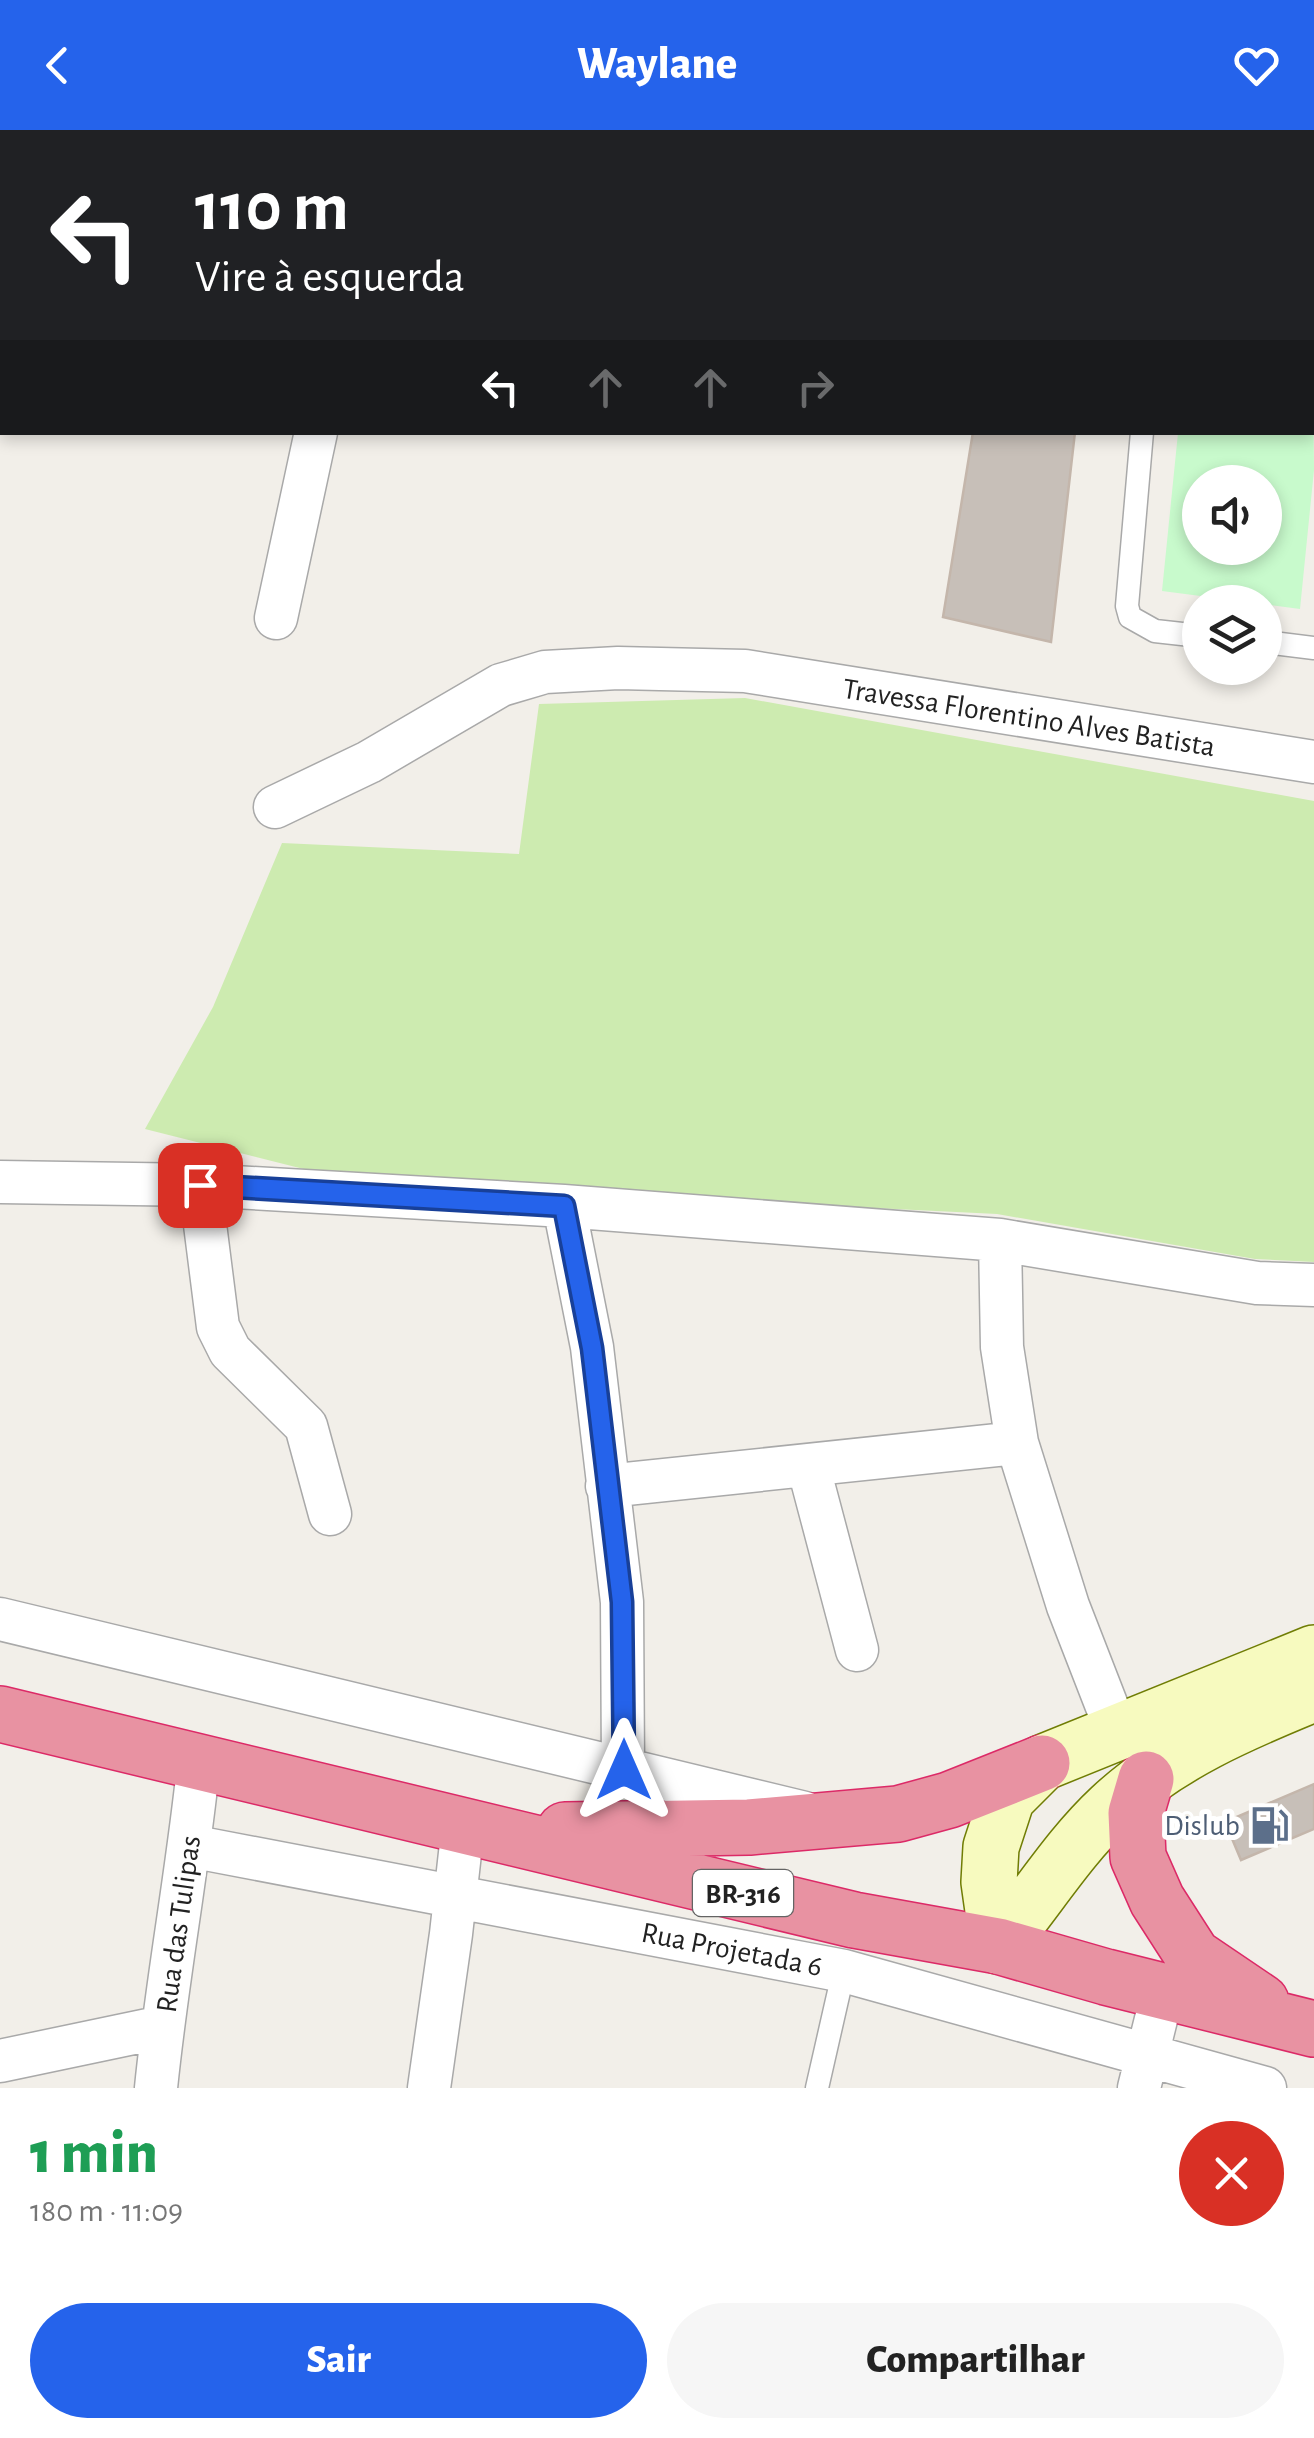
<!DOCTYPE html>
<html lang="pt">
<head>
<meta charset="utf-8">
<style>
  :root { --surface:#fff; --page:#f6f6f6; --text:#222; --muted:#767676; --accent:#2563eb }
  body { margin:0; font-family:"Alegreya Sans",sans-serif; background:var(--page); color:var(--text); height:100vh; display:flex; flex-direction:column; font-size:38px; white-space:nowrap }
  * { box-sizing:border-box; margin:0 }
  p { font-size:32px; color:var(--muted) }
  .icon { flex:none; width:55px; height:55px; fill:none; stroke:currentColor; stroke-width:2; stroke-linecap:round; stroke-linejoin:round }
  .map { position:relative; height:1958px; overflow:hidden }
  .panel { display:flex; flex-direction:column; background:var(--surface); flex:1 }
  .panel>* { flex:none }
  .banner { position:absolute; left:0px; top:0px; width:1315px; height:305px; box-shadow:0 5px 15px #0003; background:#202124; color:#fff; overflow:hidden }
  .fabs { position:absolute; left:1182px; top:335px; display:grid; gap:20px }
  .fabs a { display:grid; place-items:center; width:100px; height:100px; border-radius:50%; background:var(--surface); box-shadow:0 5px 15px #0003; font-size:50px }
  .pin { position:absolute; display:grid; place-items:center; width:85px; height:85px; color:#fff; margin:-42px; border-radius:20px; box-shadow:0 5px 15px #0006 }
  .me { position:absolute; width:110px; margin:-55px; rotate:0deg; stroke-linejoin:round; filter:drop-shadow(0 0 8px #0008) }
  .turn { display:flex; align-items:center; gap:35px; height:210px; padding:0 30px; font-size:45px }
  .turn .icon { width:130px; height:130px; stroke-width:2.5 }
  .turn b { display:block; font-size:70px; line-height:85px }
  .lanes { display:flex; align-items:center; height:95px; padding:0 30px; background:#0003; justify-content:center; gap:50px; direction:ltr }
  .lanes .off { opacity:.35 }
  .round { display:grid; place-items:center; flex:none; width:105px; height:105px; border-radius:52px; background:var(--page) }
  .summary { display:flex; align-items:center; justify-content:space-between; height:170px; padding:0 30px }
  h1 { font-size:60px; font-weight:800; line-height:75px; color:#1e9e55 }
  .primary-button { display:flex; gap:20px; margin-top:auto; padding:20px 30px }
  .primary-button a { flex:1; height:115px; border-radius:60px; background:var(--accent); color:#fff; font-size:40px; font-weight:800; line-height:115px; text-align:center }
  .primary-button a+a { background:var(--page); color:var(--text) }
  header { display:flex; justify-content:space-between; align-items:center; height:130px; padding:0 30px; background:var(--accent); color:#fff; font-size:45px; font-weight:800 }
  .map>svg:first-child { display:block }
  .grass { fill:#cdebb0 }
  .park { fill:#c8facc; fill-rule:evenodd }
  .building { fill:#c7bfb8; stroke:#c4b6ab; stroke-width:2.5 }
  .lines { fill:none; stroke-linecap:round; stroke-linejoin:round }
  .lane-casing { stroke:#a9a9a9; stroke-width:25 }
  .street-casing { stroke:#a9a9a9; stroke-width:45 }
  .secondary-casing { stroke:#707d05; stroke-width:58 }
  .highway-casing { stroke:#dc2a67; stroke-width:58 }
  .lane { stroke:#fff; stroke-width:22 }
  .street { stroke:#fff; stroke-width:42 }
  .secondary { stroke:#f7fabf; stroke-width:55 }
  .highway { stroke:#e892a2; stroke-width:55 }
  .route-casing { stroke:#184099; stroke-width:25 }
  .route { stroke:#2563eb; stroke-width:18 }
  .labels { text-anchor:middle; stroke-width:10; stroke-linejoin:round; paint-order:stroke }
  .shield { fill:#fff; stroke:#646464; stroke-width:2.5 }
  .shield-label { font-size:28px; font-weight:bold; fill:#222 }
  .street-label { font-size:30px; fill:#222; stroke:#fff }
  .service-label { font-size:30px; fill:#4e5e75; stroke:#fff; text-anchor:end }
</style>
</head>
<body>
<header><svg class="icon" aria-label="back" viewBox="0 0 24 24"><path d="M15 5l-7 7 7 7"/></svg>Waylane<svg class="icon" aria-label="heart" viewBox="0 0 24 24"><path d="M12 20l-8-8c-3-5 5-10 8-4 3-6 11-1 8 4z"/></svg></header>
<div class="map">
<svg width="1314" height="1958" viewBox="0 0 1314 1958">
  <rect width="100%" height="100%" fill="#f2efe9"/>
  <!-- grass -->
  <path class="grass" d="M 745,568 L 1314,671 L 1314,1132 L 1255,1129 L 997,1084 L 359,1053 L 145,999 L 213,877 L 282,713 L 519,724 L 539,574 Z"/>
  <!-- park -->
  <path class="park" d="M 1313,244 L 1314,340 L 1300,479 L 1162,461 L 1178,303 L 1312,302 ZM 1200,352 L 1265,352 L 1265,418 L 1200,418 Z"/>
  <!-- building -->
  <path class="building" d="M 1312,110 L 1314,110 L 1314,177 L 1312,176 Z
    M 973,302 L 1075,302 L 1051,512 L 943,487 Z
    M 1314,1654 L 1314,1699 L 1241,1730 L 1225,1692 Z"/>
  <g class="lines">
    <defs>
      <path id="lane" d="M 261,0 L 272,2
        M 1312,225 L 1314,226
        M 1142,302 L 1127,476 L 1130,487 L 1155,501 L 1200,506
        M 1265,512 L 1314,518
        M 817,1958 L 845,1835"/>
      <path id="street" d="M 380,2 L 380,0
        M 276,488 L 316,302
        M 275,677 L 369,632 L 501,555 L 545,542 L 618,538 L 745,541 L 1314,632
        M 0,1052 L 200,1055 L 564,1076 L 1000,1110 L 1257,1153 L 1314,1155
        M 200,1055 L 218,1197 L 230,1221 L 306,1296 L 330,1384
        M 564,1076 L 592,1217 L 622,1472 L 623,1640
        M 1000,1110 L 1002,1217 L 1017,1313 L 1068,1476 L 1117,1602
        M 808,1335 L 857,1520
        M 607,1356 L 1017,1313
        M 0,1489 L 805,1683
        M 190,1716 L 844,1841 L 1265,1958
        M 0,1931 L 162,1897
        M 156,1958 C 167,1848 188,1740 199,1630
        M 429,1958 L 451,1804 L 463,1696
        M 1139,1958 L 1163,1861"/>
      <path id="secondary" d="M 998,1816 L 989,1752 L 991,1717 L 1007,1668 L 1042,1633 L 1314,1523
        M 998,1816 C 1037,1770 1067,1719 1111,1678 C 1169,1624 1242,1593 1313,1564"/>
      <path id="highway" d="M 0,1584 L 854,1790 L 998,1816 L 1106,1847 L 1314,1899
        M 1146,1649 L 1136,1683 L 1138,1727 L 1157,1770 L 1193,1826 L 1261,1872
        M 565,1700 L 749,1697 L 898,1684 L 949,1670 L 1042,1633"/>
    </defs>
    <!-- lane casing -->
    <use href="#lane" class="lane-casing"/>
    <!-- street casing -->
    <use href="#street" class="street-casing"/>
    <!-- secondary casing -->
    <use href="#secondary" class="secondary-casing"/>
    <!-- highway casing -->
    <use href="#highway" class="highway-casing"/>
    <!-- lane -->
    <use href="#lane" class="lane"/>
    <!-- street -->
    <use href="#street" class="street"/>
    <!-- secondary -->
    <use href="#secondary" class="secondary"/>
    <!-- highway -->
    <use href="#highway" class="highway"/>
  </g>
  <g class="lines">
    <defs>
      <path id="route" d="M 200,1055 L 564,1076 L 592,1218 L 622,1472 L 624,1640"/>
    </defs>
    <!-- route casing -->
    <use href="#route" class="route-casing"/>
    <!-- route -->
    <use href="#route" class="route"/>
  </g>
  <!-- icons -->
  <defs>
    <symbol id="fuel-bare" viewBox="-9 -9 18 18"><path d="M-5.5-6h7V0h2V4h1.3V-2.5L3-4.5l.8-.8L6-3V5H2.5V1h-1V6h-7ZM-4.2-4.7v3.2H.2V-4.7Z" fill="#5c6f8a" stroke="#fff" stroke-width="2.5" paint-order="stroke"/></symbol>
  </defs>
  <g fill-rule="evenodd">
    <use href="#fuel-bare" x="1242" y="1668" width="55" height="55"/>
  </g>
  <g class="labels">
    <!-- shield labels -->
    <rect class="shield" x="693" y="1740" width="100" height="46" rx="8"/>
    <g class="shield-label">
      <text x="743" y="1773">BR-316</text>
    </g>
    <!-- street labels -->
    <g class="street-label">
      <text transform="translate(1029 587) rotate(9)" y="10">Travessa Florentino Alves Batista</text>
      <text transform="translate(178 1794) rotate(-82)" y="10">Rua das Tulipas</text>
      <text transform="translate(732 1819) rotate(11)" y="10">Rua Projetada 6</text>
    </g>
    <!-- service labels -->
    <g class="service-label">
      <text x="1240" y="1705">Dislub</text>
    </g>
  </g>
</svg>
<div class="fabs">
<a><svg class="icon" aria-label="sound" viewBox="0 0 24 24"><path d="M4 9h4l5-4v14l-5-4H4zM17 9q2 3 0 6"/></svg></a>
<a><svg class="icon" aria-label="layers" viewBox="0 0 24 24"><path d="M12 4l9 5-9 5-9-5zM3 14l9 5 9-5"/></svg></a>
</div>
<div class="pin" style="left:200px;top:1055px;background:#d93025"><svg class="icon" aria-label="arrive" viewBox="0 0 24 24"><path d="M6 21V4h12l-3 4 3 4H6"/></svg></div>
<svg class="me" style="left:624px;top:1640px" viewBox="-20 -20 40 40"><path d="M0-17L14 15 0 8-14 15z" fill="#2563eb" stroke="#fff" stroke-width="4"/></svg>
<div class="banner">
<div class="turn"><svg class="icon" aria-label="left" viewBox="0 0 24 24"><path d="M17 20v-9H6M10 6l-5 5 5 5"/></svg><div><b>110 m</b>Vire à esquerda</div></div>
<div class="lanes"><svg class="icon" aria-label="left" viewBox="0 0 24 24"><path d="M17 20v-9H6M10 6l-5 5 5 5"/></svg><svg class="icon off" aria-label="ahead" viewBox="0 0 24 24"><path d="M12 20V5M6 11l6-6 6 6"/></svg><svg class="icon off" aria-label="ahead" viewBox="0 0 24 24"><path d="M12 20V5M6 11l6-6 6 6"/></svg><svg class="icon off" aria-label="right" viewBox="0 0 24 24"><path d="M7 20v-9h11M14 6l5 5-5 5"/></svg></div>
</div>
</div>
<section class="panel">
<div class="summary"><div><h1>1 min</h1><p>180 m · 11:09</p></div><a class="round" style="background:#d93025;color:#fff"><svg class="icon" aria-label="close" viewBox="0 0 24 24"><path d="M6 6l12 12M18 6L6 18"/></svg></a></div>
<div class="primary-button"><a>Sair</a><a>Compartilhar</a></div>
</section>
</body>
</html>
